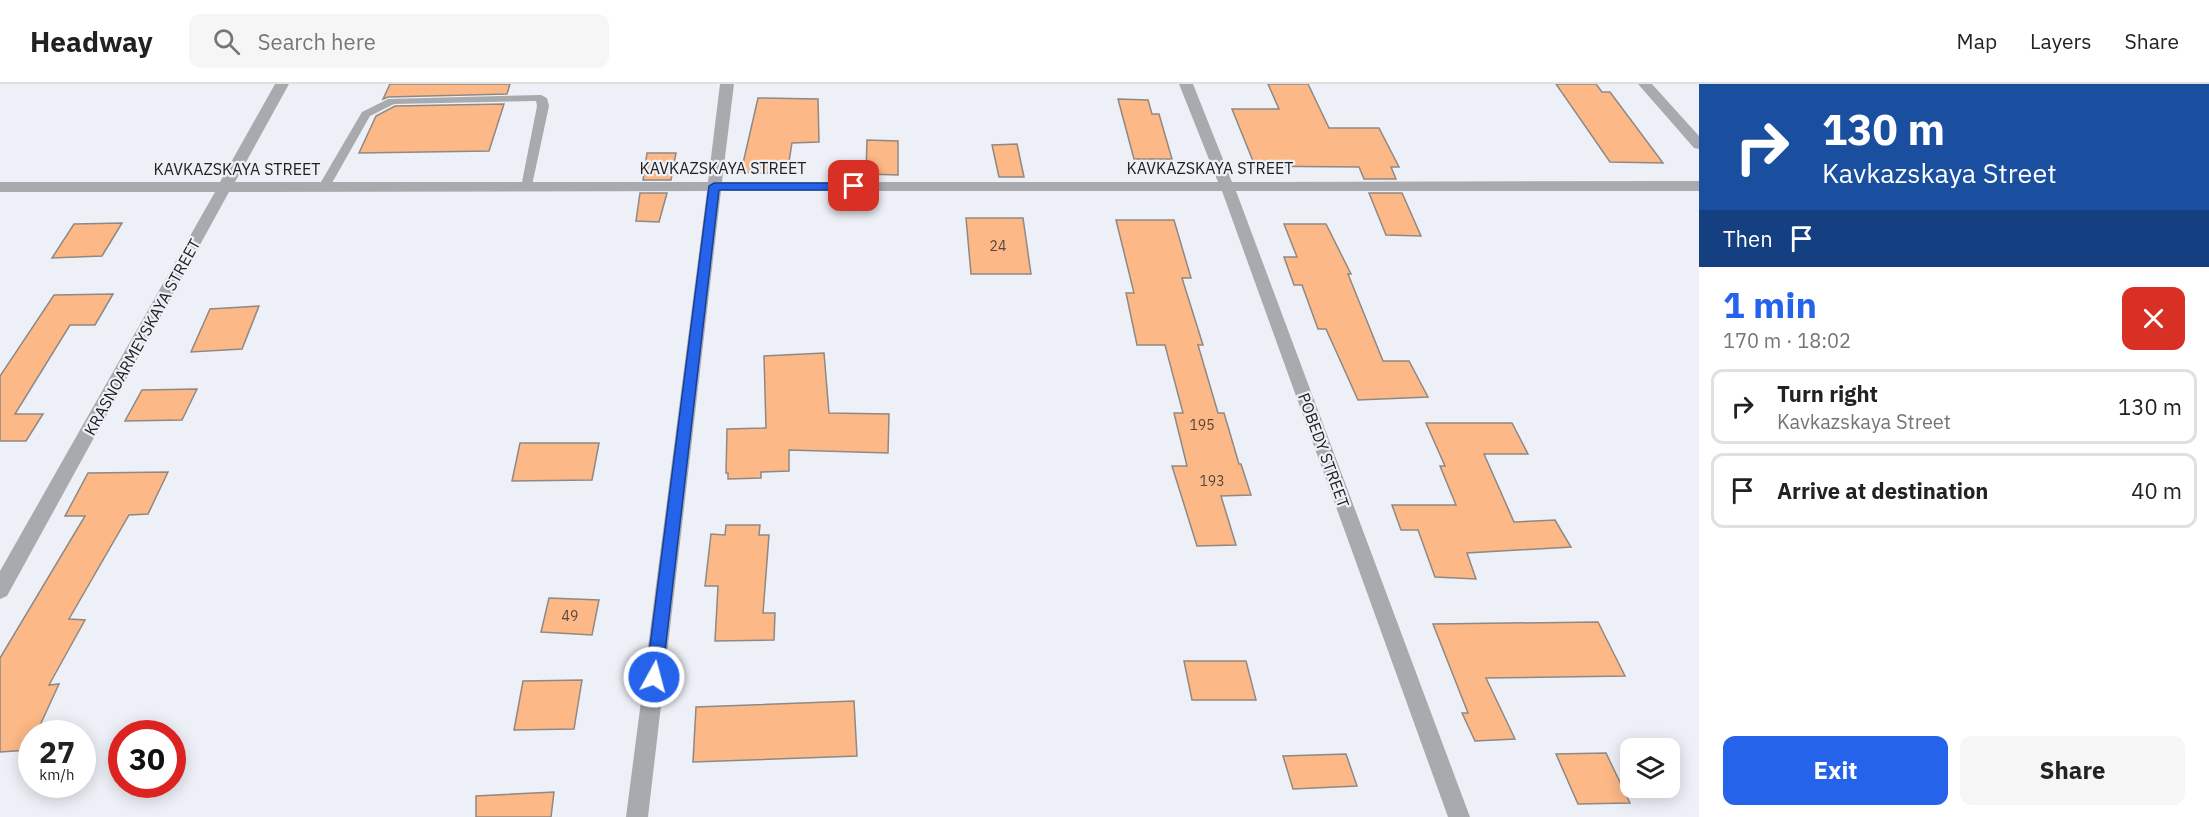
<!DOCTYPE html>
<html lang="en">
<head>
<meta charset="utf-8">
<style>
  :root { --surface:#fff; --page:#f6f6f6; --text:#222; --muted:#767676; --line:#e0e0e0; --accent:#2563eb }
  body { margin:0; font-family:"IBM Plex Sans",sans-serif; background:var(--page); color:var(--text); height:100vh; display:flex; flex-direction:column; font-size:22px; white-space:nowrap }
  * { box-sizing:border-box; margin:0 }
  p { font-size:20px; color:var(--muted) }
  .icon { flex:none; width:33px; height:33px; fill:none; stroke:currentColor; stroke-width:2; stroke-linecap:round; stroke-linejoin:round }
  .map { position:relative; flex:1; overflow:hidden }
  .sheet { display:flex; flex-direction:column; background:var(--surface); width:510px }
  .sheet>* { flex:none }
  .hud { background:#1a4fa0; color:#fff; overflow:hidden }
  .buttons { position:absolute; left:1620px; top:654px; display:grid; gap:12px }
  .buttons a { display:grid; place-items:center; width:60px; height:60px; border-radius:12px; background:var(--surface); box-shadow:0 3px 15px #0003; font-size:30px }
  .speed { position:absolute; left:18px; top:636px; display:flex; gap:12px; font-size:30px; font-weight:700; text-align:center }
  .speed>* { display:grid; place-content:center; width:78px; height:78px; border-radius:50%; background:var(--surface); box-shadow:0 3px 15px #0003; line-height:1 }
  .speed small { font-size:15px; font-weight:400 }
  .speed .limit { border:9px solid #d22; background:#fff; color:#111 }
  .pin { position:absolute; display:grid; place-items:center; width:51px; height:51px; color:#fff; margin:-26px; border-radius:12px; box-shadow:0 3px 9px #0006 }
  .me { position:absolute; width:66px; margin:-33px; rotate:7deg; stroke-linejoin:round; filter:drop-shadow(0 0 4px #0008) }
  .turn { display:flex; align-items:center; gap:21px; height:126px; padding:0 24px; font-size:27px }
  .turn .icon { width:78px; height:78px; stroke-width:2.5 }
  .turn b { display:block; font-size:42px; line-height:51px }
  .then { display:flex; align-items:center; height:57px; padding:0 24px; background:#0003; gap:12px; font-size:22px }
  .round { display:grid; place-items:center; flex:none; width:63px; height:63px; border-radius:12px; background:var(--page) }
  .overview { display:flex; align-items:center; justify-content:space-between; height:102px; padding:0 24px }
  h1 { font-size:36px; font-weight:800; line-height:45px; color:var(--accent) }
  .cta { display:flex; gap:12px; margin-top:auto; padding:12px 24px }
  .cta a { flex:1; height:69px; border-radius:12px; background:var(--accent); color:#fff; font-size:24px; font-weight:800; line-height:69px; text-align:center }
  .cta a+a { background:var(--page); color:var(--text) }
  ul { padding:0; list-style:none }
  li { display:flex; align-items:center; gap:18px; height:75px; margin:0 12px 9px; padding:0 12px; border:3px solid var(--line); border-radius:12px }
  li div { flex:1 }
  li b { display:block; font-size:22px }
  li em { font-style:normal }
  header { display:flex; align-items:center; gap:36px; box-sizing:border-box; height:84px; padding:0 30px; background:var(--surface); border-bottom:2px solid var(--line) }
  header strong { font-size:28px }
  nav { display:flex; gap:33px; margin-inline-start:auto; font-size:21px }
  .search { width:420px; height:54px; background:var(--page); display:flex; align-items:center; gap:15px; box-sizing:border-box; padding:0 21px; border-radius:12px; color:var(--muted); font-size:22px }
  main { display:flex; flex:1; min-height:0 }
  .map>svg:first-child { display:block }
  .building { fill:#fcb886; stroke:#8f8884; stroke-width:1.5 }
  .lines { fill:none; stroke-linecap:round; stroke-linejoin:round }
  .lane { fill:#a8aaad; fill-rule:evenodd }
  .street { fill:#a8aaad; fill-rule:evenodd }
  .route { fill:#2563eb; stroke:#184099; stroke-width:1.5 }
  .labels { text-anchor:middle; stroke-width:4.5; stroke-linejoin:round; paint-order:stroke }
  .number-label { font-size:14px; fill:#57473c }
  .street-label { font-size:16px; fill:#202123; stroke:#edf1f7 }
</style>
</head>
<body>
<header>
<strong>Headway</strong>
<div class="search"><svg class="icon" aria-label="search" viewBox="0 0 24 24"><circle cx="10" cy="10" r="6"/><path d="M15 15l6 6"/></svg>Search here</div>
<nav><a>Map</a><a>Layers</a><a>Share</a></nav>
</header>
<main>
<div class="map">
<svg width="1699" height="733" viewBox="0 0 1699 733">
  <rect width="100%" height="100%" fill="#edf1f7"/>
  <!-- building -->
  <path class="building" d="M 390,0 L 510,0 L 507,10 L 388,13 L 383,15 Z
    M 1268,0 L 1308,0 L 1329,44 L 1379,44 L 1399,83 L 1391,83 L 1396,95 L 1364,95 L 1359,83 L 1255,82 L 1232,25 L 1279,25 Z
    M 1556,0 L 1596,0 L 1602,8 L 1610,8 L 1663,79 L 1610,78 Z
    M 758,14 L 818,15 L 819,58 L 792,59 L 787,90 L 741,88 Z
    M 1118,15 L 1148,16 L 1152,30 L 1159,30 L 1172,75 L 1134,75 Z
    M 504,20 L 489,67 L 359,69 L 376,32 L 395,22 Z
    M 867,56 L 898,57 L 898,91 L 866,90 Z
    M 1017,60 L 1024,93 L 999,93 L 992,61 Z
    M 647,69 L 676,69 L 671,96 L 643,96 Z
    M 640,109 L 667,109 L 659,138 L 636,137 Z
    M 1369,109 L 1402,109 L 1421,152 L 1386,151 Z
    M 966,134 L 1023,134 L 1031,190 L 971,190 Z
    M 1116,136 L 1174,136 L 1191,194 L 1182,194 L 1203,261 L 1198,261 L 1218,329 L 1224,329 L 1239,380 L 1241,380 L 1251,411 L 1221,412 L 1236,461 L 1197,462 L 1172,382 L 1187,382 L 1174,329 L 1183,329 L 1165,261 L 1137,261 L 1126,209 L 1134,209 Z
    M 122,139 L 102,172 L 52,174 L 74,140 Z
    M 1284,140 L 1326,140 L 1351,190 L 1348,190 L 1383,277 L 1409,277 L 1428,313 L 1358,316 L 1326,245 L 1318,245 L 1302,201 L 1294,201 L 1284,173 L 1297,173 Z
    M 113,210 L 95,241 L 70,241 L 15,330 L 43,330 L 26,357 L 0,357 L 0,292 L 54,211 Z
    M 259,222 L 242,265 L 191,268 L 210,225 Z
    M 824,269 L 829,329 L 889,330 L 888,369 L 789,366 L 789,387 L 761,388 L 761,394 L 728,395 L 728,389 L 726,389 L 727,345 L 766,344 L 764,272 Z
    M 197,305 L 182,336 L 125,337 L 142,306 Z
    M 1426,339 L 1512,339 L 1528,370 L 1484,370 L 1514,438 L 1555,436 L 1571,463 L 1467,469 L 1476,495 L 1435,493 L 1418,446 L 1401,446 L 1392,421 L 1456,421 L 1440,382 L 1445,382 Z
    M 520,359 L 599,359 L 592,396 L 512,397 Z
    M 168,388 L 148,430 L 129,431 L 69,535 L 85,536 L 49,601 L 59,600 L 36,650 L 32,650 L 29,666 L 0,668 L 0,574 L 85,432 L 65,432 L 88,389 Z
    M 726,441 L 760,441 L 759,451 L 769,451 L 763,529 L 775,529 L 774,556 L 715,557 L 718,502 L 705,502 L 711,450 L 725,451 Z
    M 549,514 L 599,516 L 592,551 L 541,548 Z
    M 1598,538 L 1625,592 L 1486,594 L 1515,655 L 1475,657 L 1462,629 L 1468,629 L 1433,540 Z
    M 1184,577 L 1246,577 L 1256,616 L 1192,616 Z
    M 582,596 L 574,645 L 514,646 L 523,597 Z
    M 854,617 L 857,672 L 693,678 L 696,623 Z
    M 1606,669 L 1630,719 L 1578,720 L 1556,670 Z
    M 1346,670 L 1357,702 L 1293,705 L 1283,672 Z
    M 554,708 L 551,733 L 476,733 L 476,712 Z"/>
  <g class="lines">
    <!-- lane -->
    <path class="lane" d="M 541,11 L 547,14 L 549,22 L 531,106 L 523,106 L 521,103 L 537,22 L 536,17 L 394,20 L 370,32 L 328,106 L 320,106 L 318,103 L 362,28 L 388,15 Z"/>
    <!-- street -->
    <path class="street" d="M 275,0 L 289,0 L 235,98 L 708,98 L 720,0 L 734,0 L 722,98 L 1218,98 L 1179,0 L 1193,0 L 1232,98 L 1699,97 L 1699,107 L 1236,107 L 1470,733 L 1448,733 L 1222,107 L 721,107 L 648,733 L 626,733 L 707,107 L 229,108 L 7,512 L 0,515 L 0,487 L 215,108 L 0,108 L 0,98 L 220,98 Z
      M 1638,0 L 1652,0 L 1699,52 L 1699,65 L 1694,64 Z"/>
  </g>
  <!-- route -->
  <path class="route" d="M 714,99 L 854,99 L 859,102 L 854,106 L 719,106 L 662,593 L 660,598 L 654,600 L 648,598 L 646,593 L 709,102 Z"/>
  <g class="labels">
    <!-- number labels -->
    <g class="number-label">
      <text x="998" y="167">24</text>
      <text x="1202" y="346">195</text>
      <text x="1212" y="402">193</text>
      <text x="570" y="537">49</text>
    </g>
    <!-- street labels -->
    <g class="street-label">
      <text x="723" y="90">KAVKAZSKAYA STREET</text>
      <text x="1210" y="90">KAVKAZSKAYA STREET</text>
      <text x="237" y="91">KAVKAZSKAYA STREET</text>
      <text transform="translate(142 253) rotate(-61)" y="6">KRASNOARMEYSKAYA STREET</text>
      <text transform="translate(1324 366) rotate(70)" y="6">POBEDY STREET</text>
    </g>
  </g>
</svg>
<div class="buttons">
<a><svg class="icon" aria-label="layers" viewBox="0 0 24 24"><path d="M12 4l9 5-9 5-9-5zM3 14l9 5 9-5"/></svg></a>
</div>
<div class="speed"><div>27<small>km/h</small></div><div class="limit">30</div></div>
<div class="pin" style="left:854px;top:102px;background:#d93025"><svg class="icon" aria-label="arrive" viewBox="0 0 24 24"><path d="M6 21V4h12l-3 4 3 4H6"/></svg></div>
<svg class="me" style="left:654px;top:593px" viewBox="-20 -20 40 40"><circle r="17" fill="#2563eb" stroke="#fff" stroke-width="3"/><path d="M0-11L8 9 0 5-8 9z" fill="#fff"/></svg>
</div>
<section class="sheet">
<div class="hud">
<div class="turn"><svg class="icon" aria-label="right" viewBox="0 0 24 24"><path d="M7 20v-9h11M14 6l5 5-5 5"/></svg><div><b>130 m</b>Kavkazskaya Street</div></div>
<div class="then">Then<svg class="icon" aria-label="arrive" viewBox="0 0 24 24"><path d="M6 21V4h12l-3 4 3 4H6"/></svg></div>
</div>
<div class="overview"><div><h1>1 min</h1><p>170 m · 18:02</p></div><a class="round" style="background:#d93025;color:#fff"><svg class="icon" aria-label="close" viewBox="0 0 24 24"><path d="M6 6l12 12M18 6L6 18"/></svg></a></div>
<ul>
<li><svg class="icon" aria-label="right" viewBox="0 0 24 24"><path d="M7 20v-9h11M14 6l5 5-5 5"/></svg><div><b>Turn right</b><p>Kavkazskaya Street</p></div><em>130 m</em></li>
<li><svg class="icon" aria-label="arrive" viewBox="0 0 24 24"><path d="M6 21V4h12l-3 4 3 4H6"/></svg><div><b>Arrive at destination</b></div><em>40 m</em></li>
</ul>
<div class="cta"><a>Exit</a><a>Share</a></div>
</section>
</main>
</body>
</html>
